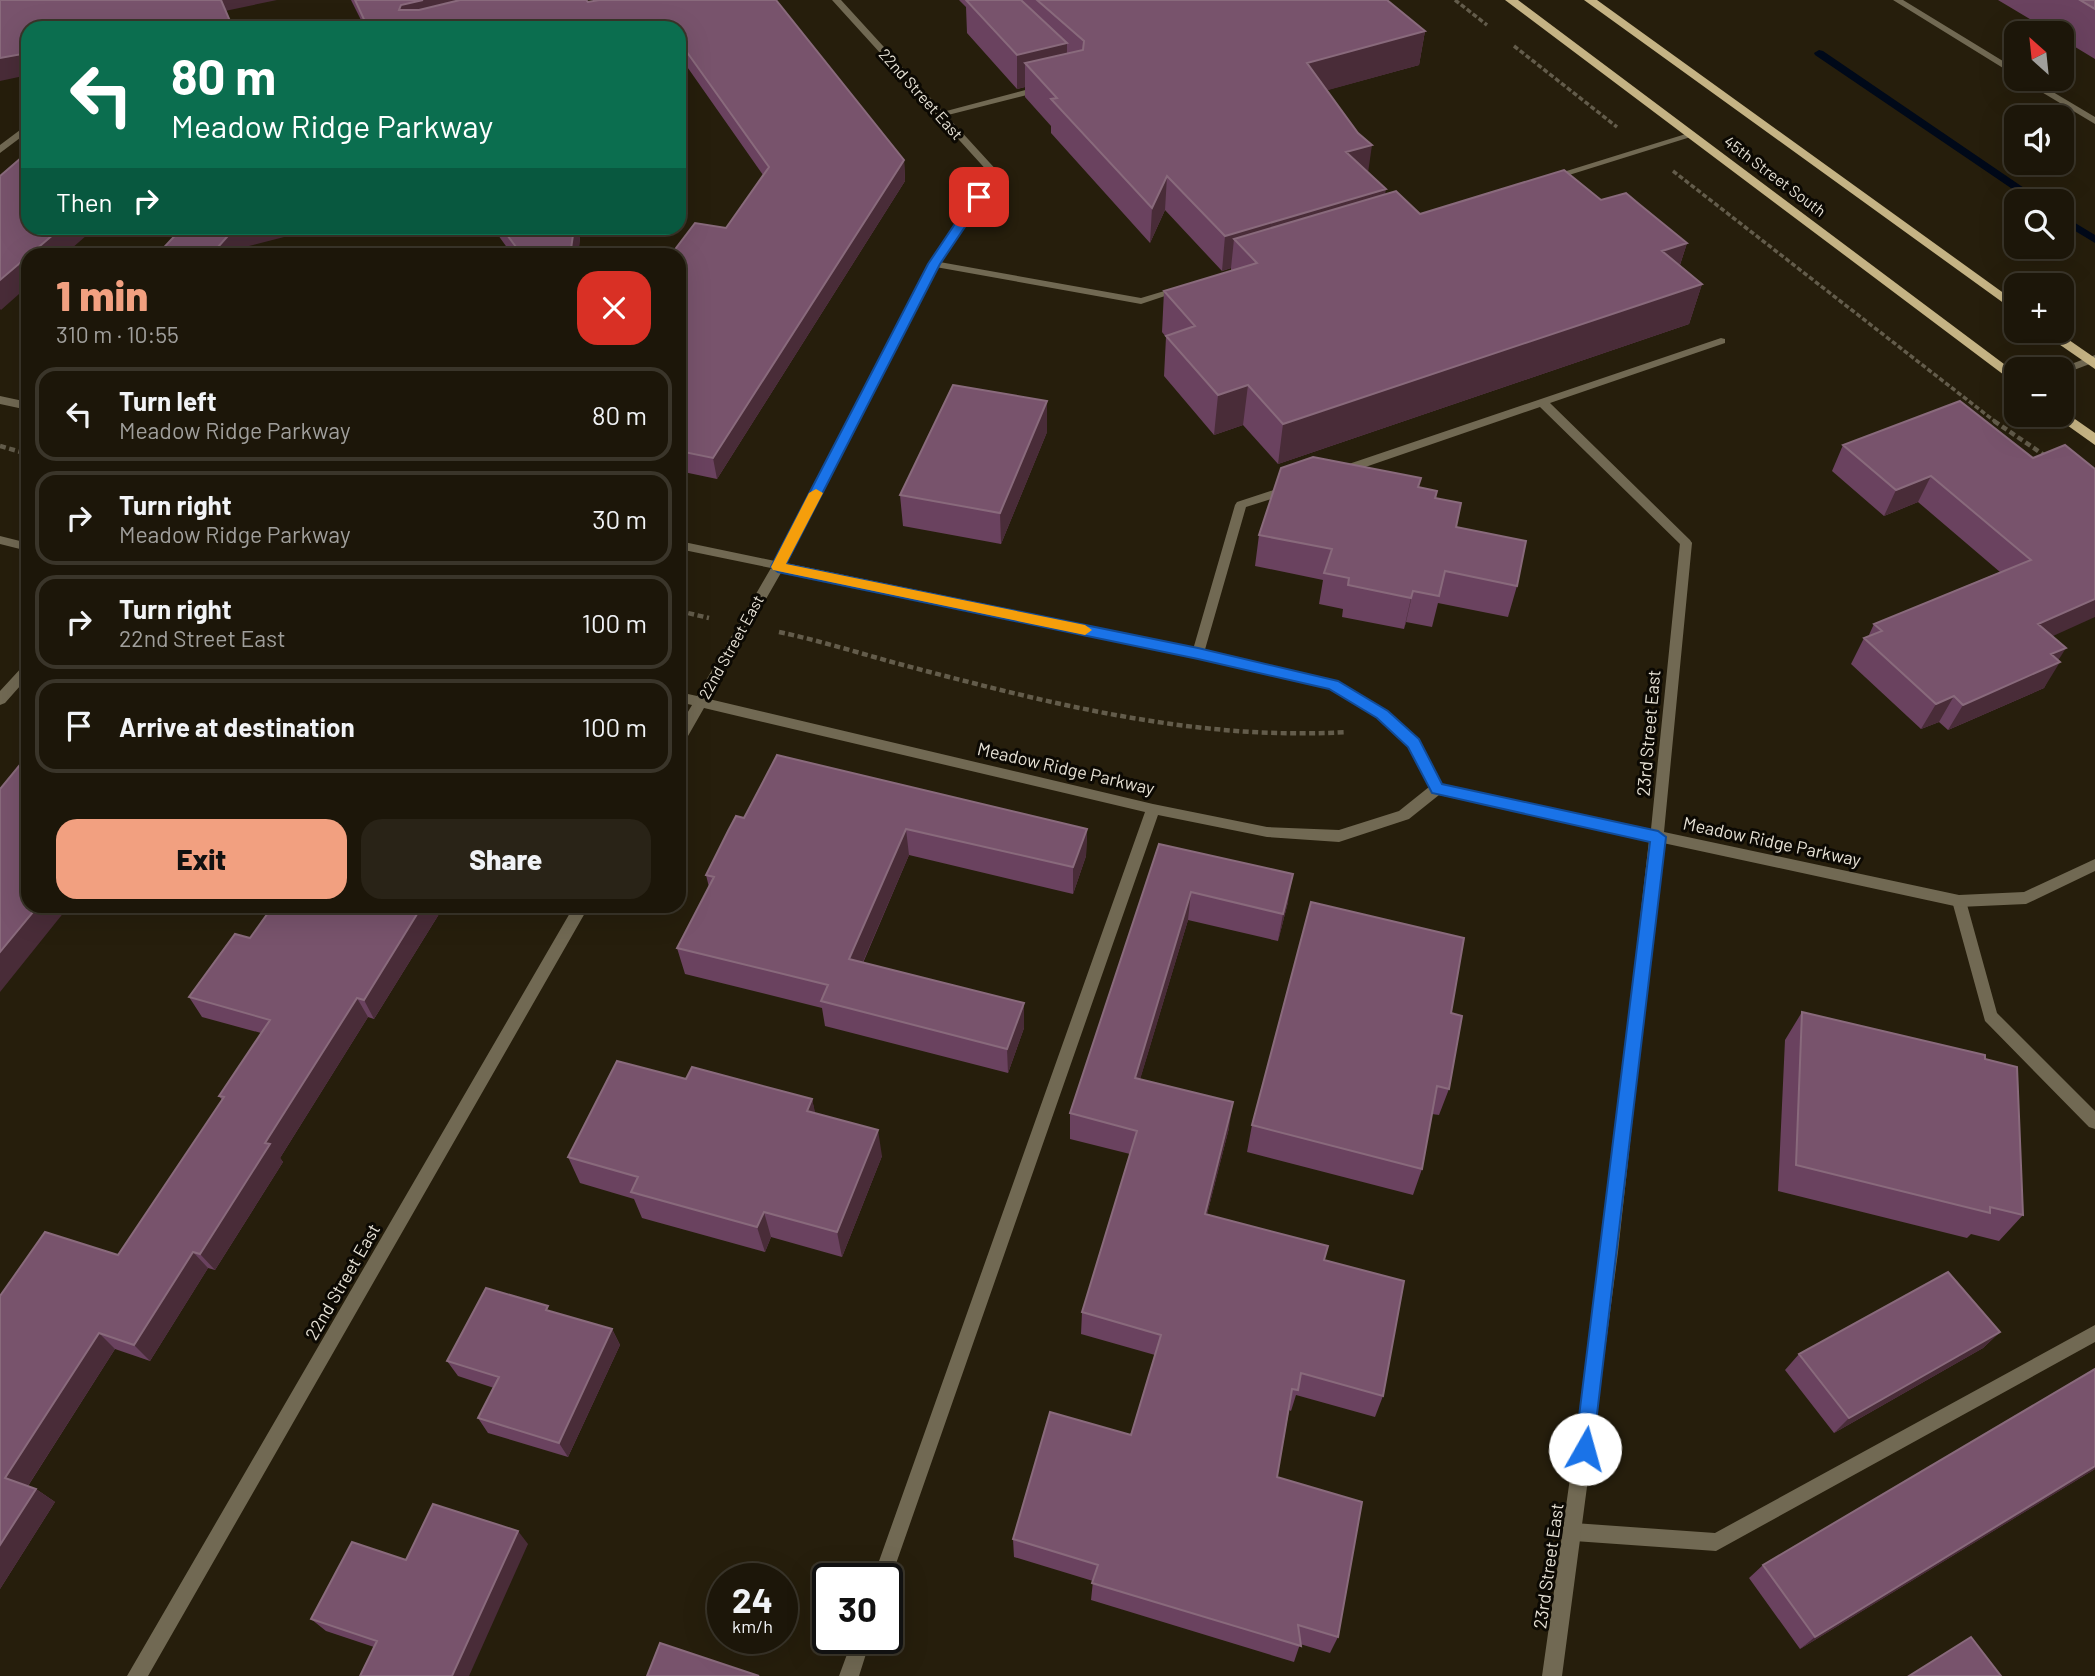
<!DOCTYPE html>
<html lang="en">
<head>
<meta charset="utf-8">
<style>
  :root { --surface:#1c1609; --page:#292317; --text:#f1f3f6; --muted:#a09f9c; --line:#3a352a; --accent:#f2a080 }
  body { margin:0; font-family:Barlow,sans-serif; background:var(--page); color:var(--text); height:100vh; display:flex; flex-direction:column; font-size:26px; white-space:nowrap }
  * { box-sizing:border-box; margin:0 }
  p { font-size:23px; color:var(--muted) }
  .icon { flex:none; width:38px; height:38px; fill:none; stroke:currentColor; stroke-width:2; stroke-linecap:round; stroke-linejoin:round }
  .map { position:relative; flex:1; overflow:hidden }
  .details { position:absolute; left:21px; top:248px; width:665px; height:665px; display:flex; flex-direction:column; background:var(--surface); border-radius:21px; box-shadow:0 7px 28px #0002,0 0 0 2px var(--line) }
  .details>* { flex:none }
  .hud { position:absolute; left:21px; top:21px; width:665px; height:214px; border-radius:21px; box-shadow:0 7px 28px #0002,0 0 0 2px var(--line); background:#0b6e4f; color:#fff; overflow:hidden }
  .needle { width:46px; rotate:333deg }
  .tools { position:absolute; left:2004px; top:21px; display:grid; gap:14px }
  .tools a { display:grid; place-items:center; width:70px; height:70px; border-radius:14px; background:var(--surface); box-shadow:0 7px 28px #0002,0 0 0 2px var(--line); font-size:35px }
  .speed { position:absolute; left:707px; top:1563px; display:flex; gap:14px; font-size:35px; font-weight:700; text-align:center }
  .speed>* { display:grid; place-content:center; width:91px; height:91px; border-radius:50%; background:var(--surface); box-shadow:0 7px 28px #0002,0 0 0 2px var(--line); line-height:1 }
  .speed small { font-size:18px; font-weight:400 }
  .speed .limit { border:4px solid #111; border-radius:10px; background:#fff; color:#111 }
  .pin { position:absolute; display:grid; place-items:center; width:60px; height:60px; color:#fff; margin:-30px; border-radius:14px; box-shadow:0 4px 10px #0006 }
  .me { position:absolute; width:77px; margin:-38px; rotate:7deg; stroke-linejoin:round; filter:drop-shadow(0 0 5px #0008) }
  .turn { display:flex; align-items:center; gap:24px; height:147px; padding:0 35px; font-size:32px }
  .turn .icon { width:91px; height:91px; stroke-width:2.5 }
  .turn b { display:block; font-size:49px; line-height:60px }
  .then { display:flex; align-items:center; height:66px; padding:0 35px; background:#0003; gap:14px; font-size:26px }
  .round { display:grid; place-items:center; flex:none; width:74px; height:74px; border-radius:21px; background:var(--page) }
  .head { display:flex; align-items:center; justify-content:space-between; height:119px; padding:0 35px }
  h1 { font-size:42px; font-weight:800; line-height:52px; color:var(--accent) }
  .action { display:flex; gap:14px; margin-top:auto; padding:14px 35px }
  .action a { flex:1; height:80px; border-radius:21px; background:var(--accent); color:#111; font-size:28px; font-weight:800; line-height:80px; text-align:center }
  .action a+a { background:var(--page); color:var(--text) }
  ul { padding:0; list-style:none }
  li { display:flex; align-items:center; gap:21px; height:94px; margin:0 14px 10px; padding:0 21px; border:4px solid var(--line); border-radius:21px }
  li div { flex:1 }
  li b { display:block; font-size:26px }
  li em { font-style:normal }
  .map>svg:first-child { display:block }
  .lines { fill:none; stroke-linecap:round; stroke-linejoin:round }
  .stream { fill:#000919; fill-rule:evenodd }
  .path-far1 { stroke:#635c4b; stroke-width:3.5; stroke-dasharray:5 2.5; stroke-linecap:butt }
  .path { stroke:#635c4b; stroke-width:4.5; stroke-dasharray:6 3.5; stroke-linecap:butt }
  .service { fill:#716953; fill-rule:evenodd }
  .minor { fill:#716953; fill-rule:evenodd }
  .primary { fill:#c5b384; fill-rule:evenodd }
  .wall { fill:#6a425f }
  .shaded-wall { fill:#492c38 }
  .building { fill:#78536c; stroke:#896a7c; stroke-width:2 }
  .route { fill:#1a73e8; stroke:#114b97; stroke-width:2 }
  .slow { fill:#f59e0b }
  .labels { text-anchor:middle; stroke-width:6; stroke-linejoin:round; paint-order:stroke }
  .far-street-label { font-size:16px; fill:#e7e2d6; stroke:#0c0903 }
  .street-label { font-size:18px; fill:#e7e2d6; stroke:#0c0903 }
</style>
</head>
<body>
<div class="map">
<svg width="2095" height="1676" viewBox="0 0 2095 1676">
  <rect width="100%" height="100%" fill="#261e0c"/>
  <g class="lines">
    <!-- stream -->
    <path class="stream" d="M 1819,50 L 1823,51 L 2043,201 L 2030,201 L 1815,55 L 1814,53 Z
      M 2062,215 L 2095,235 L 2095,243 L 2062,223 Z"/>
    <!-- path-far1 -->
    <path class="path-far1" d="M 1455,0 L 1487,25
      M 1514,46 L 1617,127
      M 1673,171 L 1997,423"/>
    <!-- path -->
    <path class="path" d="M 1994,421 L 2047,457
      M 0,446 L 28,454
      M 679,611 L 709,618
      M 779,632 C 822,641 865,655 907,666 C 1052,704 1196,741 1347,732"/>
    <!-- service -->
    <path class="service" d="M 1893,0 L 1903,0 L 2016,69 L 2016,76 Z
      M 2020,79 L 2031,79 L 2095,117 L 2095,124 Z
      M 1044,85 L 1049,88 L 1047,90 L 940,117 L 935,114 Z
      M 1689,133 L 1697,135 L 1553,180 L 1544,178 Z
      M 934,261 L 1141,298 L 1181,286 L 1186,289 L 1141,304 L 930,266 L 930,262 Z
      M 1721,338 L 1725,339 L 1725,343 L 1550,403 L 1690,540 L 1692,543 L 1690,546 L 1682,546 L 1540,407 L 1342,475 L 1334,475 L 1332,472 L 1334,469 Z
      M 2095,355 L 2095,362 L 2066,373 L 2062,374 L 2062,369 L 2058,369 Z
      M 1289,485 L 1293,486 L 1293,492 L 1246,507 L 1204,653 L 1203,656 L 1193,656 L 1192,653 L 1235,505 L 1237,502 Z
      M 1959,895 L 1964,897 L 1966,901 L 1997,1013 L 2095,1111 L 2095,1129 L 2089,1127 L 1985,1021 L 1952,901 L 1954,897 Z
      M 2095,1325 L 2095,1342 L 1716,1551 L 1574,1541 L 1568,1538 L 1565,1532 L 1568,1526 L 1574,1523 L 1715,1533 Z"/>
    <!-- minor -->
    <path class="minor" d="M 832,0 L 841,0 L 1000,174 L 939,264 L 786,563 L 1198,648 L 1338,682 L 1388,711 L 1418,739 L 1442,785 L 1651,829 L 1680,543 L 1686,539 L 1692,543 L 1664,832 L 1959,895 L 2024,892 L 2095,859 L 2095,871 L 2026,904 L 1959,907 L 1663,843 L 1618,1252 L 1562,1676 L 1542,1676 L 1602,1252 L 1649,840 L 1439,795 L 1409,819 L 1339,842 L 1267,837 L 1158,815 L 891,1578 L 887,1585 L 887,1578 L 873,1578 L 1145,812 L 704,708 L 684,743 L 679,744 L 679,727 L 692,705 L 679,702 L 679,692 L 697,696 L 771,568 L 679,549 L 679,541 L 775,561 L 929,264 L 990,174 ZM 782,571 L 1198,658 L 1329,689 L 1378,717 L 1408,746 L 1429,787 L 1399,811 L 1339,830 L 1267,827 L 1153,804 L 709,699 Z
      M 28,124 L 28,132 L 0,153 L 0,145 Z
      M 0,396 L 28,402 L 28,410 L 0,404 Z
      M 0,536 L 28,543 L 28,551 L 0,544 Z
      M 28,664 L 28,677 L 5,703 L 0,705 L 0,691 L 23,666 Z
      M 574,906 L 589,906 L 148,1676 L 127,1676 Z
      M 853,1638 L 871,1638 L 859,1676 L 839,1676 Z"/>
    <!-- primary -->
    <path class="primary" d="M 1505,0 L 1518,0 L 2016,373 L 2016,384 Z
      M 1584,0 L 1597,0 L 2016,302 L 2016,312 Z
      M 2040,331 L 2056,331 L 2095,358 L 2095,369 Z
      M 2062,410 L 2095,433 L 2095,445 L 2057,418 L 2055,415 L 2062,415 Z"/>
  </g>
  <!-- wall -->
  <path class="wall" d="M 351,0 L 586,0 L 588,2 L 776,0 L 904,160 L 905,181 L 717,479 L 679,471 L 679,256 L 726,228 L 763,175 L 683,61 L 679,62 L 679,28 L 365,28 Z
    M 959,0 L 1387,0 L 1425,31 L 1419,65 L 1327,90 L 1368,172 L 1385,195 L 1420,214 L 1601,200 L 1687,243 L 1680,265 L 1702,284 L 1689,324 L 1278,464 L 1243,425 L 1214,435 L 1164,376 L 1166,337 L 1162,332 L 1164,291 L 1231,271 L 1231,268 L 1222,271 L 1165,210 L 1150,243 L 1051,133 L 1051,126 L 1025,97 L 1025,87 L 1017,89 L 967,33 L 966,7 Z
    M 1998,0 L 2095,0 L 2095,59 L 2062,39 L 2062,33 L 2053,33 Z
    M 493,228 L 581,228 L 578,256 L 513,256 Z
    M 1047,432 L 1001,544 L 903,526 L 900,495 Z
    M 1843,445 L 2033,458 L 2052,636 L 2058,660 L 2044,688 L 1948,730 L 1939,722 L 1921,729 L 1851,664 L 1864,638 L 1868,637 L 1874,624 L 2000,572 L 1918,502 L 1884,516 L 1832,471 Z
    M 1419,488 L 1437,491 L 1436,499 L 1456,527 L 1517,586 L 1508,617 L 1438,603 L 1432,627 L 1406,622 L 1404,629 L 1342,617 L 1343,609 L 1319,604 L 1323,580 L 1255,566 L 1259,535 Z
    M 744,818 L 1087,829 L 1086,856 L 1073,894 L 909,855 L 863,963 L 1024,1028 L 1008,1073 L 825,1026 L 822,1008 L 685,974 L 677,948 L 709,887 L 706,875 Z
    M 1159,844 L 1288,902 L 1278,941 L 1188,920 L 1140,1079 L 1229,1128 L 1207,1214 L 1324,1260 L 1383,1396 L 1375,1417 L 1296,1395 L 1291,1411 L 1289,1410 L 1277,1477 L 1338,1637 L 1330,1653 L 1300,1644 L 1294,1662 L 1091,1600 L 1093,1581 L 1014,1557 L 1013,1539 L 1131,1435 L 1155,1355 L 1081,1334 L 1082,1312 L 1130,1154 L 1070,1139 L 1070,1113 Z
    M 444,906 L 374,1019 L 368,1017 L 280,1158 L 283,1162 L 215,1270 L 208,1268 L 150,1361 L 115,1349 L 28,1486 L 36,1489 L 55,1502 L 0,1589 L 0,1296 L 118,1255 L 222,1100 L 219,1096 L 261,1033 L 202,1017 L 189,997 L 250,938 Z
    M 1802,1012 L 1985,1059 L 2023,1215 L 1999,1241 L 1971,1234 L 1967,1238 L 1778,1191 L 1785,1040 Z
    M 1451,1013 L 1449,1089 L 1439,1115 L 1432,1114 L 1422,1169 L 1413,1195 L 1247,1152 L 1252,1125 Z
    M 686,1079 L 812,1099 L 815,1114 L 882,1156 L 842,1257 L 771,1237 L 765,1252 L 642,1218 L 634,1199 L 580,1183 L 568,1157 Z
    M 551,1312 L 612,1329 L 620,1345 L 568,1457 L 488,1433 L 478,1418 L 494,1388 L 458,1376 L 447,1361 Z
    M 2000,1332 L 1983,1348 L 1834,1433 L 1785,1370 L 1799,1354 Z
    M 2095,1369 L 2095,1469 L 1800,1649 L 1749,1578 L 1763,1565 Z
    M 528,1544 L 374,1647 L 326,1631 L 311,1619 L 406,1560 Z"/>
  <!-- shaded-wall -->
  <path class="shaded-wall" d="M 220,0 L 277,0 L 225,11 Z
    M 423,0 L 516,0 L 406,25 L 399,10 L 401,5 Z
    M 166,23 L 168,28 L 143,28 Z
    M 1425,31 L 1419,65 L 1303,97 L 1307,63 Z
    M 679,41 L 683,61 L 679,62 Z
    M 1067,43 L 1067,77 L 1025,63 L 1025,87 L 1017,89 L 1017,55 Z
    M 28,53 L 28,75 L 0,81 L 0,58 Z
    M 1372,145 L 1367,180 L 1346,152 Z
    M 904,160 L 905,181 L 717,479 L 713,458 Z
    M 1167,176 L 1165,210 L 1150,243 L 1152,208 Z
    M 1386,189 L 1380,223 L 1234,239 L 1231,268 L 1222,271 L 1225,236 Z
    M 61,228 L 95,228 L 63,256 L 28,256 Z
    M 235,228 L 319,228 L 245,247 L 238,256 L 210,256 Z
    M 574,228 L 581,228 L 578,256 L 570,256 Z
    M 1687,243 L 1674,283 L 1662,251 Z
    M 28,256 L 28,286 L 1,310 L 0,309 L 0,280 Z
    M 1702,284 L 1689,324 L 1278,464 L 1283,424 Z
    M 1248,385 L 1243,425 L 1214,435 L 1218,395 Z
    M 1047,401 L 1047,432 L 1001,544 L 1000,513 Z
    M 1931,476 L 1918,502 L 1884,516 L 1896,490 Z
    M 1413,591 L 1406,622 L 1404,629 L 1411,598 Z
    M 2095,599 L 2095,617 L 2022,650 L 2038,624 Z
    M 2066,648 L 2056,664 L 2060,662 L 2044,688 L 1948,730 L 1963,705 L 2051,654 Z
    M 1954,696 L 1939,722 L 1921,729 L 1936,704 Z
    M 906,829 L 909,855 L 853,985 L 849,959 Z
    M 1087,829 L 1086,856 L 1073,894 L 1073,867 Z
    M 1293,874 L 1288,902 L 1278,941 L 1283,914 Z
    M 1191,892 L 1188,920 L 1133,1103 L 1135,1078 Z
    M 38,906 L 69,906 L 0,992 L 0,952 Z
    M 422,906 L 444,906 L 374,1019 L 364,1000 Z
    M 357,998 L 368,1017 L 280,1158 L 283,1162 L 215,1270 L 200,1254 L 265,1143 Z
    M 1024,1003 L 1024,1028 L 1008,1073 L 1007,1049 Z
    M 812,1099 L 818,1125 L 807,1111 Z
    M 1233,1102 L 1229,1128 L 1201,1238 L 1205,1214 Z
    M 878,1130 L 882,1156 L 842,1257 L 837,1232 Z
    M 764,1212 L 771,1237 L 765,1252 L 757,1227 Z
    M 193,1252 L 208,1268 L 150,1361 L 134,1345 Z
    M 612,1329 L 620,1345 L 568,1457 L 559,1443 Z
    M 2000,1332 L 1983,1348 L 1834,1433 L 1849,1418 Z
    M 99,1333 L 115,1349 L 24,1492 L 5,1478 Z
    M 2095,1466 L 2095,1469 L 1800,1649 L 1815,1637 Z
    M 36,1489 L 55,1502 L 0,1589 L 0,1545 Z
    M 518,1531 L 528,1544 L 469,1676 L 452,1676 Z"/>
  <!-- building -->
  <path class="building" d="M 0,0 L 221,0 L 233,28 L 168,28 L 166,23 L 143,28 L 28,28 L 28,53 L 0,58 Z
    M 355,0 L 423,0 L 401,5 L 399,10 L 419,10 L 460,0 L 586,0 L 588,2 L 599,0 L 776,0 L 904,160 L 713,458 L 679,451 L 679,256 L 670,256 L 695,223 L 726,228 L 769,167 L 679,41 L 679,28 L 368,28 Z
    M 966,0 L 1021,0 L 1067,43 L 1017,55 Z
    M 1037,0 L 1387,0 L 1425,31 L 1307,63 L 1358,133 L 1372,145 L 1346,152 L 1386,189 L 1225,236 L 1167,176 L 1152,208 L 1051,99 L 1057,98 L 1025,63 L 1083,50 L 1084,41 Z
    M 2080,0 L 2095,0 L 2095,9 Z
    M 28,152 L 28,228 L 61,228 L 0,280 L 0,176 Z
    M 1564,170 L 1601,200 L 1626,193 L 1639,204 L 1687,243 L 1662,251 L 1702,284 L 1283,424 L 1248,385 L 1218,395 L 1166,336 L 1195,326 L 1164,291 L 1257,263 L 1234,239 L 1396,191 L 1420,214 Z
    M 182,228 L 235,228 L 210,256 L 156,256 Z
    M 502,228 L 574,228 L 570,256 L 515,256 L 516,247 Z
    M 953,385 L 1047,401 L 1000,513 L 900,495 Z
    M 1960,401 L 2033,458 L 2065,445 L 2095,469 L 2095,599 L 2038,624 L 2066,648 L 2051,654 L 2060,662 L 1963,705 L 1954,696 L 1936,704 L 1864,638 L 1882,631 L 1874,624 L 2031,560 L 1931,476 L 1896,490 L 1843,445 Z
    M 1313,457 L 1421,478 L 1418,487 L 1437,491 L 1435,498 L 1461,503 L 1456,527 L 1526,541 L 1517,586 L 1445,571 L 1439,596 L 1413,591 L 1411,598 L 1348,585 L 1349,578 L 1324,573 L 1332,549 L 1259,535 L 1281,468 Z
    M 28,755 L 28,906 L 38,906 L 0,952 L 0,789 Z
    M 777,755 L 1087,829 L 1073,867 L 906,829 L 849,959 L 1024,1003 L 1007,1049 L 821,1001 L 828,985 L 677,948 L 714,877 L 706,875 L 728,831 L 736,816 L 744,818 Z
    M 1159,844 L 1293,874 L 1283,914 L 1191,892 L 1135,1078 L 1233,1102 L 1205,1214 L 1328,1246 L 1324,1260 L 1404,1281 L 1383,1396 L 1301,1373 L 1298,1390 L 1292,1389 L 1277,1477 L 1362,1502 L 1338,1637 L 1298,1625 L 1301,1646 L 1092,1583 L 1098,1565 L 1013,1539 L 1050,1412 L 1131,1435 L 1161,1335 L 1082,1312 L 1137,1131 L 1070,1113 Z
    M 1311,902 L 1464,938 L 1451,1013 L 1462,1016 L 1449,1089 L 1437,1086 L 1422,1169 L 1252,1125 Z
    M 273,906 L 422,906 L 364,1000 L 357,998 L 265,1143 L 270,1144 L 200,1254 L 193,1252 L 134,1345 L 99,1333 L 5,1478 L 36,1489 L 0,1545 L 0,1296 L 45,1232 L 118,1255 L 224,1097 L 219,1096 L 270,1020 L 189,997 L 235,934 L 250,938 Z
    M 1802,1012 L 1985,1055 L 1985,1059 L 2017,1067 L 2023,1215 L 1990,1207 L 1990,1213 L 1796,1165 Z
    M 617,1061 L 686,1079 L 692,1067 L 812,1099 L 807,1111 L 878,1130 L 837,1232 L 764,1212 L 757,1227 L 631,1192 L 638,1177 L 568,1157 Z
    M 1948,1272 L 2000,1332 L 1849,1418 L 1799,1354 Z
    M 486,1288 L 548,1306 L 546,1310 L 612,1329 L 559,1443 L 478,1418 L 499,1377 L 447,1361 Z
    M 2095,1369 L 2095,1466 L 1815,1637 L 1763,1565 Z
    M 433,1504 L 518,1531 L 452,1676 L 360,1676 L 377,1641 L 311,1619 L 352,1542 L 406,1560 Z
    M 1971,1637 L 2001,1676 L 1909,1676 Z
    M 660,1643 L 759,1676 L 647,1676 Z"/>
  <!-- route -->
  <path class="route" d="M 975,194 L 985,197 L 940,264 L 786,564 L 1198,648 L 1338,681 L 1388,711 L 1419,739 L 1442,784 L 1658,831 L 1666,837 L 1592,1456 L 1585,1459 L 1578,1456 L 1575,1449 L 1650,842 L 1432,793 L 1408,747 L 1377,718 L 1329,689 L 1198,659 L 778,572 L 771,567 L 928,264 Z"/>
  <!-- slow -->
  <path class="slow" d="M 816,489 L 823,493 L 786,564 L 1085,625 L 1092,630 L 1085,635 L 773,570 L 771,567 L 809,493 Z"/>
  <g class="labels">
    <!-- far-street labels -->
    <g class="far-street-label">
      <text transform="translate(921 94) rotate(48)" y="6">22nd Street East</text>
      <text transform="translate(1775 176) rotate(37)" y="6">45th Street South</text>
      <text transform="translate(731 647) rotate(-61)" y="6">22nd Street East</text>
    </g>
    <!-- street labels -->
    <g class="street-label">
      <text transform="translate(1649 733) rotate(-85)" y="6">23rd Street East</text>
      <text transform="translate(1066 769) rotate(13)" y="6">Meadow Ridge Parkway</text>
      <text transform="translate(1772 842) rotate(12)" y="6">Meadow Ridge Parkway</text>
      <text transform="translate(343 1282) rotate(-60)" y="6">22nd Street East</text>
      <text transform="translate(1549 1566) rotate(-82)" y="6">23rd Street East</text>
    </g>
  </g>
</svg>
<div class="tools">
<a><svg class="needle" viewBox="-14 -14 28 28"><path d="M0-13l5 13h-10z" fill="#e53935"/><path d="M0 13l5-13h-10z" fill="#a09f9c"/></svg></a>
<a><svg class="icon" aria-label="sound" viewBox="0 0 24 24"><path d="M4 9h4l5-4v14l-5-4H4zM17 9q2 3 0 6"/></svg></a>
<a><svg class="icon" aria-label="search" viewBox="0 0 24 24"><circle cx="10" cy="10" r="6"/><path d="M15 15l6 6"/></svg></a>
<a>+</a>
<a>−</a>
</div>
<div class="speed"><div>24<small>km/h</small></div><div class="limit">30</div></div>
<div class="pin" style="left:979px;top:197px;background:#d93025"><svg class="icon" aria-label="arrive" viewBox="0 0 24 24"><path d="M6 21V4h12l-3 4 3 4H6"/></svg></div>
<svg class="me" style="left:1585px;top:1449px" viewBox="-20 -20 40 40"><circle r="19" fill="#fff"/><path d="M0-13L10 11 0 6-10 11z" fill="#1a73e8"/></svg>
<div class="hud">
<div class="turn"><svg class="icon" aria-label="left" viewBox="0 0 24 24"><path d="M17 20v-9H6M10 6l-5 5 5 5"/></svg><div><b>80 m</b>Meadow Ridge Parkway</div></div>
<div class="then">Then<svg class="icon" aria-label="right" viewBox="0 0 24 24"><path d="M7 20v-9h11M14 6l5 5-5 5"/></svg></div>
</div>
<section class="details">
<div class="head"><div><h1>1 min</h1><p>310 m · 10:55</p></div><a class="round" style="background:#d93025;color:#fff"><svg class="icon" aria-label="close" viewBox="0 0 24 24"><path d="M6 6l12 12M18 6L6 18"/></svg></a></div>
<ul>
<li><svg class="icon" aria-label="left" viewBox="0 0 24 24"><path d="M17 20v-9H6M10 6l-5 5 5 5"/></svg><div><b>Turn left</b><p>Meadow Ridge Parkway</p></div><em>80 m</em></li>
<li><svg class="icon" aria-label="right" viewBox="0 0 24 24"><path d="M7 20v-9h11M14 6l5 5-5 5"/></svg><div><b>Turn right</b><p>Meadow Ridge Parkway</p></div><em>30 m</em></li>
<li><svg class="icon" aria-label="right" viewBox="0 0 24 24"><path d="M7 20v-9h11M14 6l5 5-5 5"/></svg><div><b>Turn right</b><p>22nd Street East</p></div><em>100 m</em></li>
<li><svg class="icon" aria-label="arrive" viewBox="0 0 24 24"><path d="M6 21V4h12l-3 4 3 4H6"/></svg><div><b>Arrive at destination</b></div><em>100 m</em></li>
</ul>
<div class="action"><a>Exit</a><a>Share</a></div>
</section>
</div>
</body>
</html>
